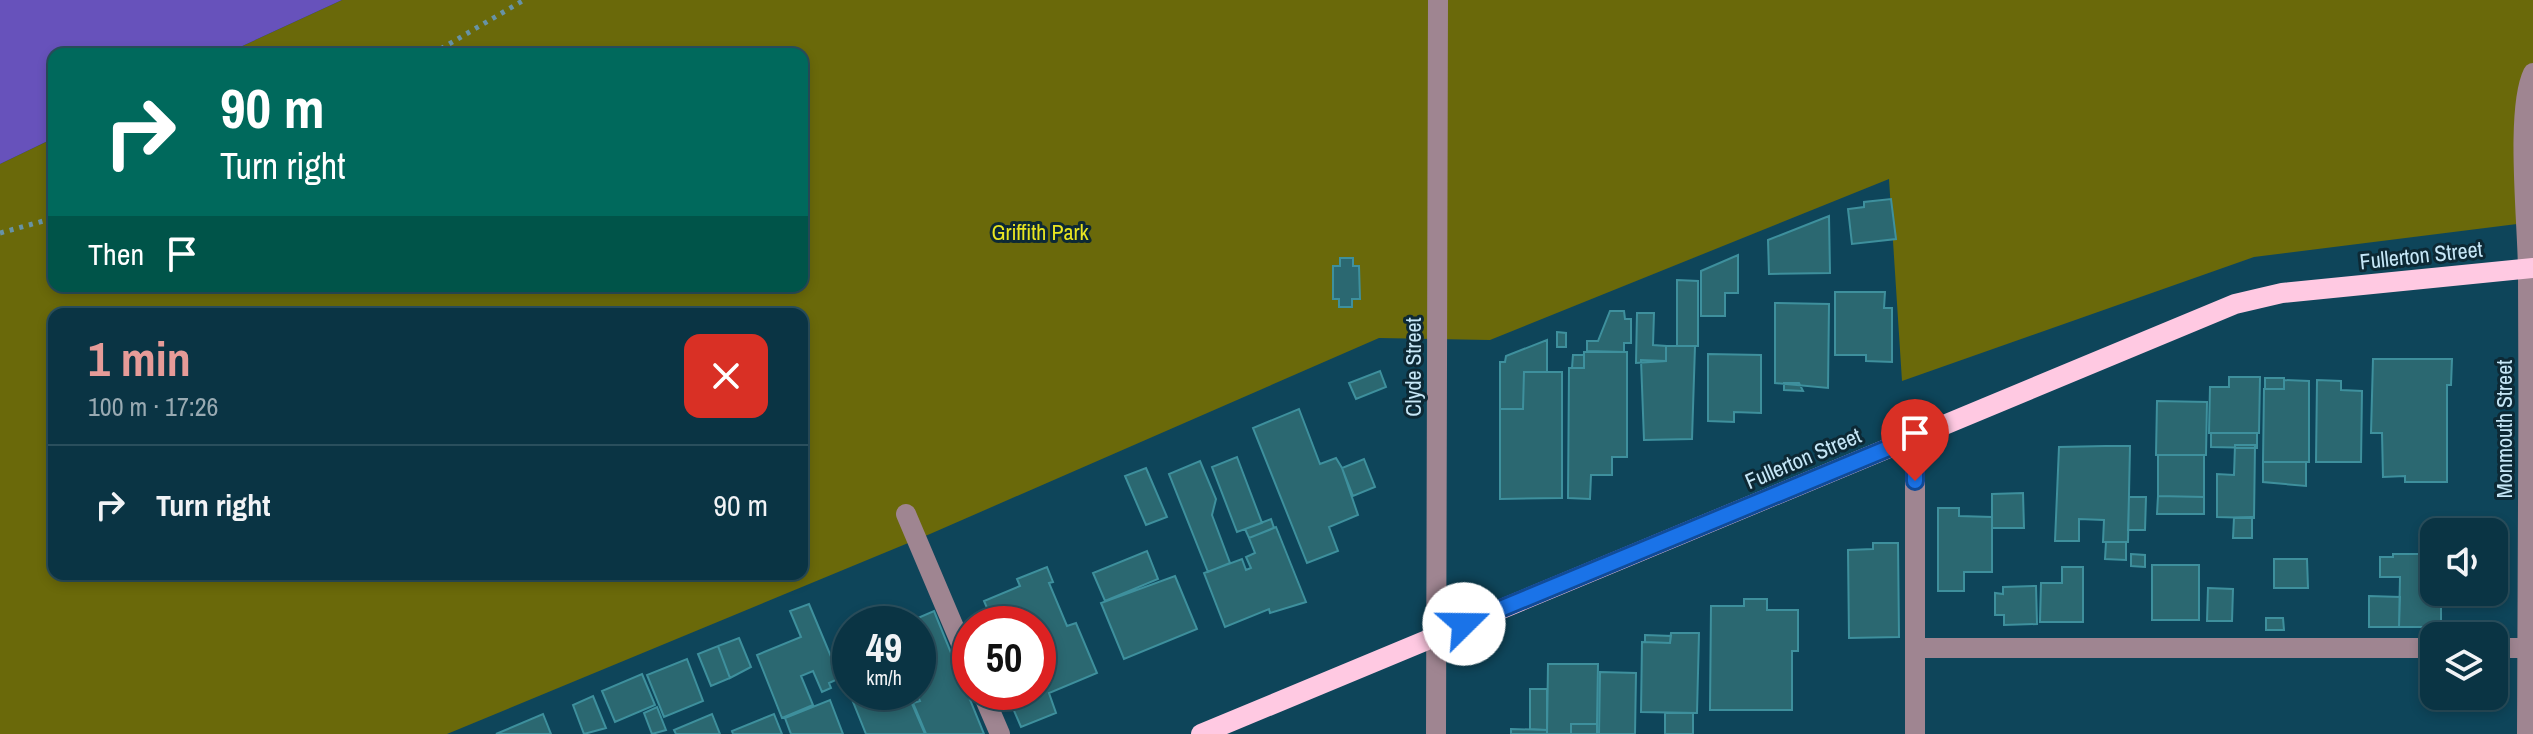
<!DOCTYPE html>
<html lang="en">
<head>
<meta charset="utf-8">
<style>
  :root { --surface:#0a3444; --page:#183f4f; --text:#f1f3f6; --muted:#99aab2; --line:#2a4f5d; --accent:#e69b98 }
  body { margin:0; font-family:"Archivo Narrow",sans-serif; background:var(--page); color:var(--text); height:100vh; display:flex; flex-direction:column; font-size:30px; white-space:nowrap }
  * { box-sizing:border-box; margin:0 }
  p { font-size:26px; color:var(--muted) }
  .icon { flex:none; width:44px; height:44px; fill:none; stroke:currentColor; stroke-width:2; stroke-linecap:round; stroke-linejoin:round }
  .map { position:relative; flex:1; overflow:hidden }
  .sheet { position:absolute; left:48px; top:308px; width:760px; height:272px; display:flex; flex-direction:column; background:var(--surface); border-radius:16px; box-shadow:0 4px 12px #0003,0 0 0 2px var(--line) }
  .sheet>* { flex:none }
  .hud { position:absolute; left:48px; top:48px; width:760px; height:244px; border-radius:16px; box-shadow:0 4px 12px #0003,0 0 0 2px var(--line); background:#00695c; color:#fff; overflow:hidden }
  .controls { position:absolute; left:2420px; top:518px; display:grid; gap:16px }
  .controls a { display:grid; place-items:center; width:88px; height:88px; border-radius:16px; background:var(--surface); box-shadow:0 4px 12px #0003,0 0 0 2px var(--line); font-size:40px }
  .speed { position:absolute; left:832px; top:606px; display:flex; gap:16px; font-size:40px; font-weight:700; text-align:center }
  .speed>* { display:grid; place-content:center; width:104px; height:104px; border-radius:50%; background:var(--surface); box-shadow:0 4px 12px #0003,0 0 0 2px var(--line); line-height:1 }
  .speed small { font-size:20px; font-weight:400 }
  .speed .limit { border:12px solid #d22; background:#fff; color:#111 }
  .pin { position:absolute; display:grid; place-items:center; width:68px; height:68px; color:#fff; margin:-82px -34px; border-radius:50% 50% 50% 0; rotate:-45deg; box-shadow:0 0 8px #0007 }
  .pin .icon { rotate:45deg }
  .me { position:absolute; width:88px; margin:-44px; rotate:68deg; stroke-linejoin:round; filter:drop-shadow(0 0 6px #0008) }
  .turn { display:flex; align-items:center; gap:28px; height:168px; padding:0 40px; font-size:36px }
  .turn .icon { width:104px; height:104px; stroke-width:2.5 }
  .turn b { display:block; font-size:56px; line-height:68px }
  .then { display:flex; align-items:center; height:76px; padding:0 40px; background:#0003; gap:16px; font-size:30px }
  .round { display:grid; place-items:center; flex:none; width:84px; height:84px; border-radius:16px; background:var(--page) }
  .headline { display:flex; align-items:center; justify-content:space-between; height:136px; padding:0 40px }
  h1 { font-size:48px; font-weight:700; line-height:60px; color:var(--accent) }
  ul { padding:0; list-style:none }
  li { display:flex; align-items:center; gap:24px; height:120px; padding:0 40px; border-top:2px solid var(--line) }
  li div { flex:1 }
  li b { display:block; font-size:30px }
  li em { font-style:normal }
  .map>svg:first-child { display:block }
  .green { fill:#6a690a; fill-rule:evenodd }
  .water { fill:#6752bb }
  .building { fill:#2b6871; stroke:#3e909d; stroke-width:2 }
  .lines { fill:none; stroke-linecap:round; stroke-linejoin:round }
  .path { stroke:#6793a6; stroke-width:5; stroke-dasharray:4 6; stroke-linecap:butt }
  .minor { stroke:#9f8591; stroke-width:20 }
  .major { stroke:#ffc9e2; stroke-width:20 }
  .route-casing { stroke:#114b97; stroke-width:20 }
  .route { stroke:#1a73e8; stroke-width:14 }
  .labels { text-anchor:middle; stroke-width:6; stroke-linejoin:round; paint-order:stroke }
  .park-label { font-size:22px; fill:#e9e621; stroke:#0d2935 }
  .street-label { font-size:22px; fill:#c6e7f7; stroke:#0d2935 }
</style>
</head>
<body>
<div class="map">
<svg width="2533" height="734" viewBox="0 0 2533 734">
  <rect width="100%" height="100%" fill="#0e455a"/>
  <!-- green -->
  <path class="green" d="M 342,0 L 2533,0 L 2533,222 L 2254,257 L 1902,381 L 1889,179 L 1490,340 L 1379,338 L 930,534 L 447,734 L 0,734 L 0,164 L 54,138 L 54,286 L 802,286 L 802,54 L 225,54 ZM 54,314 L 802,314 L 802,574 L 54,574 Z"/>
  <!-- water -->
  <path class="water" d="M 0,0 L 342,0 L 225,54 L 54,54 L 54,138 L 0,164 Z"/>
  <!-- building -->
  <path class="building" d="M 1891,199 L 1896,239 L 1852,244 L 1848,209 L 1864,207 L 1864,202 Z
    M 1829,216 L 1830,273 L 1769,274 L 1768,240 Z
    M 1738,255 L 1738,293 L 1725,293 L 1725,316 L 1701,316 L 1701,271 Z
    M 1340,258 L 1353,258 L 1353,266 L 1359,266 L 1360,299 L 1352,299 L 1352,307 L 1339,307 L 1339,299 L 1333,299 L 1333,266 L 1340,266 Z
    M 1677,280 L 1698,281 L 1698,346 L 1677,346 Z
    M 1835,292 L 1885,292 L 1884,308 L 1892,308 L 1892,362 L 1866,361 L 1866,355 L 1835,355 Z
    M 1775,303 L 1829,304 L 1828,388 L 1775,383 Z
    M 1610,311 L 1624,311 L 1625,319 L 1631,319 L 1631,343 L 1624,343 L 1624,352 L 1587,351 L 1587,341 L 1598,341 Z
    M 1637,313 L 1654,313 L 1653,345 L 1666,346 L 1666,361 L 1636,363 Z
    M 1557,332 L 1566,333 L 1566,347 L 1557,347 Z
    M 1547,340 L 1547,372 L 1524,372 L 1523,409 L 1500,409 L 1500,362 L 1505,362 L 1506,356 Z
    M 1666,346 L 1695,346 L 1692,439 L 1644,440 L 1641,360 L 1666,361 Z
    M 1584,352 L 1627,352 L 1627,457 L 1612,457 L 1612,475 L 1591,475 L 1590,499 L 1568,498 L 1569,368 L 1584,368 Z
    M 1708,354 L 1761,355 L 1761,413 L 1734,412 L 1734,422 L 1708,421 Z
    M 1573,355 L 1584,355 L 1584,368 L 1572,368 Z
    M 2373,359 L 2452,359 L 2451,385 L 2447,385 L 2447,482 L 2405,482 L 2405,476 L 2383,477 L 2382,433 L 2371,433 Z
    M 1380,371 L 1386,387 L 1356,399 L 1349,383 Z
    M 1524,372 L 1562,372 L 1562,498 L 1500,499 L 1500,409 L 1523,409 Z
    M 2229,377 L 2260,377 L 2259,433 L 2209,433 L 2210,387 L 2229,387 Z
    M 2265,378 L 2284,378 L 2284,389 L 2265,389 Z
    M 2284,380 L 2309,381 L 2309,462 L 2263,462 L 2264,389 L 2284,389 Z
    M 2317,380 L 2341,381 L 2341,390 L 2362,391 L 2361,462 L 2316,462 Z
    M 1784,383 L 1799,383 L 1803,391 L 1784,390 Z
    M 2157,401 L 2207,402 L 2206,455 L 2156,455 Z
    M 1299,409 L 1320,464 L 1336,458 L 1342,468 L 1358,515 L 1329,527 L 1338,551 L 1307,563 L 1253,428 Z
    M 2211,433 L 2257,433 L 2257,448 L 2211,447 Z
    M 2235,445 L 2255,445 L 2254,518 L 2217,517 L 2217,474 L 2234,475 Z
    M 2105,446 L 2130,446 L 2128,542 L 2103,542 L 2104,520 L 2079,519 L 2079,541 L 2055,541 L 2059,447 Z
    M 2158,455 L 2204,455 L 2204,497 L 2158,496 Z
    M 1237,457 L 1262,523 L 1237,532 L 1212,467 Z
    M 1364,459 L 1375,487 L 1353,496 L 1342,468 Z
    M 1200,461 L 1216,499 L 1212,515 L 1230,563 L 1208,572 L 1169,474 Z
    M 2263,462 L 2306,462 L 2306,486 L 2263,482 Z
    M 1146,468 L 1167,517 L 1146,525 L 1125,476 Z
    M 2023,493 L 2024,528 L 1992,528 L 1992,494 Z
    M 2158,496 L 2204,497 L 2204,514 L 2157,514 Z
    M 2129,497 L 2146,497 L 2145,530 L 2128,530 Z
    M 1938,508 L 1959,508 L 1959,516 L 1992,517 L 1992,572 L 1964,572 L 1964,591 L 1938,591 Z
    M 2252,517 L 2252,538 L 2233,538 L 2234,518 Z
    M 1271,519 L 1274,528 L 1249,538 L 1245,529 Z
    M 1276,527 L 1306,602 L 1270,613 L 1269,609 L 1225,627 L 1204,573 L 1242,559 L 1246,570 L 1251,568 L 1246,557 L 1255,553 L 1249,538 Z
    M 2106,542 L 2126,542 L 2126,560 L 2105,559 Z
    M 1873,543 L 1898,543 L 1899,637 L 1849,638 L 1848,550 L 1873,549 Z
    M 1147,551 L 1158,579 L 1105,601 L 1093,573 Z
    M 2131,554 L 2145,555 L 2145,567 L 2131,566 Z
    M 2393,554 L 2434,554 L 2434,592 L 2441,592 L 2441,627 L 2399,627 L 2400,577 L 2380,577 L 2380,557 L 2393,557 Z
    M 2274,559 L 2307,559 L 2308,588 L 2274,588 Z
    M 2152,565 L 2199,565 L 2199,620 L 2152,620 Z
    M 1047,567 L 1053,582 L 1049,583 L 1067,626 L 1076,623 L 1097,673 L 1049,693 L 1056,713 L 1021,727 L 1006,692 L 1038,692 L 1038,624 L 994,624 L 984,601 L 1020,586 L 1017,579 Z
    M 2062,567 L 2083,567 L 2083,622 L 2040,622 L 2041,583 L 2062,583 Z
    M 1175,576 L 1197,629 L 1124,659 L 1101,603 Z
    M 2036,586 L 2037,624 L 2004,625 L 2004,615 L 1995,615 L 1995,593 L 2003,594 L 2003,587 Z
    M 2208,588 L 2233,589 L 2232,621 L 2207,621 Z
    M 2369,596 L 2400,597 L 2399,627 L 2369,627 Z
    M 1744,599 L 1767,599 L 1767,610 L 1798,610 L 1798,651 L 1792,651 L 1792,710 L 1710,710 L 1711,606 L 1744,606 Z
    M 809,604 L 840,678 L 829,683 L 831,688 L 822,692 L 813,671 L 801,676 L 813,705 L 782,718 L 757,655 L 801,637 L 790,611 Z
    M 934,611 L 984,734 L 926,734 L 913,703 L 920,701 L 916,692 L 918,624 L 904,624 Z
    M 2266,618 L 2283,618 L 2284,630 L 2266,630 Z
    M 1671,633 L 1699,633 L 1697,713 L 1641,712 L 1642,642 L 1670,643 Z
    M 1645,635 L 1671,636 L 1670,643 L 1645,642 Z
    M 739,638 L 751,667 L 730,678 L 718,646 Z
    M 718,646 L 730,678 L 711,686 L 698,654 Z
    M 687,659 L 703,701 L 664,717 L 647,675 Z
    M 1548,664 L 1598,664 L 1597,724 L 1571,724 L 1571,734 L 1547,734 Z
    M 850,668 L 850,692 L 907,692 L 925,734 L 866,734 L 841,672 Z
    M 1600,672 L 1636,673 L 1635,734 L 1599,734 Z
    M 642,674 L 655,705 L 615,722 L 602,691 Z
    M 1530,689 L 1547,689 L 1547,730 L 1530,729 Z
    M 593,696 L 606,728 L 584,734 L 573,705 Z
    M 830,700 L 843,734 L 791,734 L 785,718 Z
    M 657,707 L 666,730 L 652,734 L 644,713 Z
    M 1665,713 L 1693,713 L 1693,734 L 1665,734 Z
    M 543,714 L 551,734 L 496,734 Z
    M 712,714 L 720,734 L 676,734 L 674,730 Z
    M 774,714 L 782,734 L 733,734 L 732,731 Z
    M 1571,724 L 1597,724 L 1597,734 L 1571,734 Z
    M 1511,729 L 1547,730 L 1547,734 L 1511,734 Z"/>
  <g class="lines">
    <!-- path -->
    <path class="path" d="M 432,54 L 524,0
      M 0,233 L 54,218"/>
    <!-- minor -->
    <path class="minor" d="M 1915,437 L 1915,734
      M 906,514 L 970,665
      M 1915,648 L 2434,648
      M 2494,648 L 2527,648
      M 982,692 L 1000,734
      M 1436,734 L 1438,0
      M 2527,734 C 2528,580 2529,426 2528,272 C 2528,227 2515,110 2533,73"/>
    <!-- major -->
    <path class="major" d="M 1201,734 L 2235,304 L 2282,293 L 2533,268"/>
  </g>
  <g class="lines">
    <defs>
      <path id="route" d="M 1464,624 L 1915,437 L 1915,481"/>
    </defs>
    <!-- route casing -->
    <use href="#route" class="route-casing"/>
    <!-- route -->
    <use href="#route" class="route"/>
  </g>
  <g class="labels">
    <!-- park labels -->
    <g class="park-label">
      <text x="1040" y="240">Griffith Park</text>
    </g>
    <!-- street labels -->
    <g class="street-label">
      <text transform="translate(2421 255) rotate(-6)" y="8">Fullerton Street</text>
      <text transform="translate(1413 367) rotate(-90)" y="8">Clyde Street</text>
      <text transform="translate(2504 429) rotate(-90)" y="8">Monmouth Street</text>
      <text transform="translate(1803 458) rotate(-23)" y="8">Fullerton Street</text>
    </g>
  </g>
</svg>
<div class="controls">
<a><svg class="icon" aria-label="sound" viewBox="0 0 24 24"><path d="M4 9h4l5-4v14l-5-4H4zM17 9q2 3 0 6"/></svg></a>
<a><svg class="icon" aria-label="layers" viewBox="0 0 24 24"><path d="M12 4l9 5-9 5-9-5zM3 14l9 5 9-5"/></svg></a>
</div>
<div class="speed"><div>49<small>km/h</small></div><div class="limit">50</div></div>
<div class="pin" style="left:1915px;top:481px;background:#d93025"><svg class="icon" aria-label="arrive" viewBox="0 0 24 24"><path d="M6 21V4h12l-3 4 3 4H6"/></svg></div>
<svg class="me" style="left:1464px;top:624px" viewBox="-20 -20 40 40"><circle r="19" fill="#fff"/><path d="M0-13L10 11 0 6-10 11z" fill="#1a73e8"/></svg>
<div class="hud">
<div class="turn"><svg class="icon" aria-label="right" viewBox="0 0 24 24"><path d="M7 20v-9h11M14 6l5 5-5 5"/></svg><div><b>90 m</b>Turn right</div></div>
<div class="then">Then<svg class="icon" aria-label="arrive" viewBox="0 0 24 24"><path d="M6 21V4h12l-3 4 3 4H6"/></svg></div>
</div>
<section class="sheet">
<div class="headline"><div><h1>1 min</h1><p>100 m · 17:26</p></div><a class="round" style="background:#d93025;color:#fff"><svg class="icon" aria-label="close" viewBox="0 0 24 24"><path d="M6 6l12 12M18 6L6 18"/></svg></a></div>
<ul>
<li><svg class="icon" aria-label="right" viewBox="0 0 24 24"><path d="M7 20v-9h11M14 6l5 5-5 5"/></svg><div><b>Turn right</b></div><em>90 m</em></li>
</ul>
</section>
</div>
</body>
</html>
